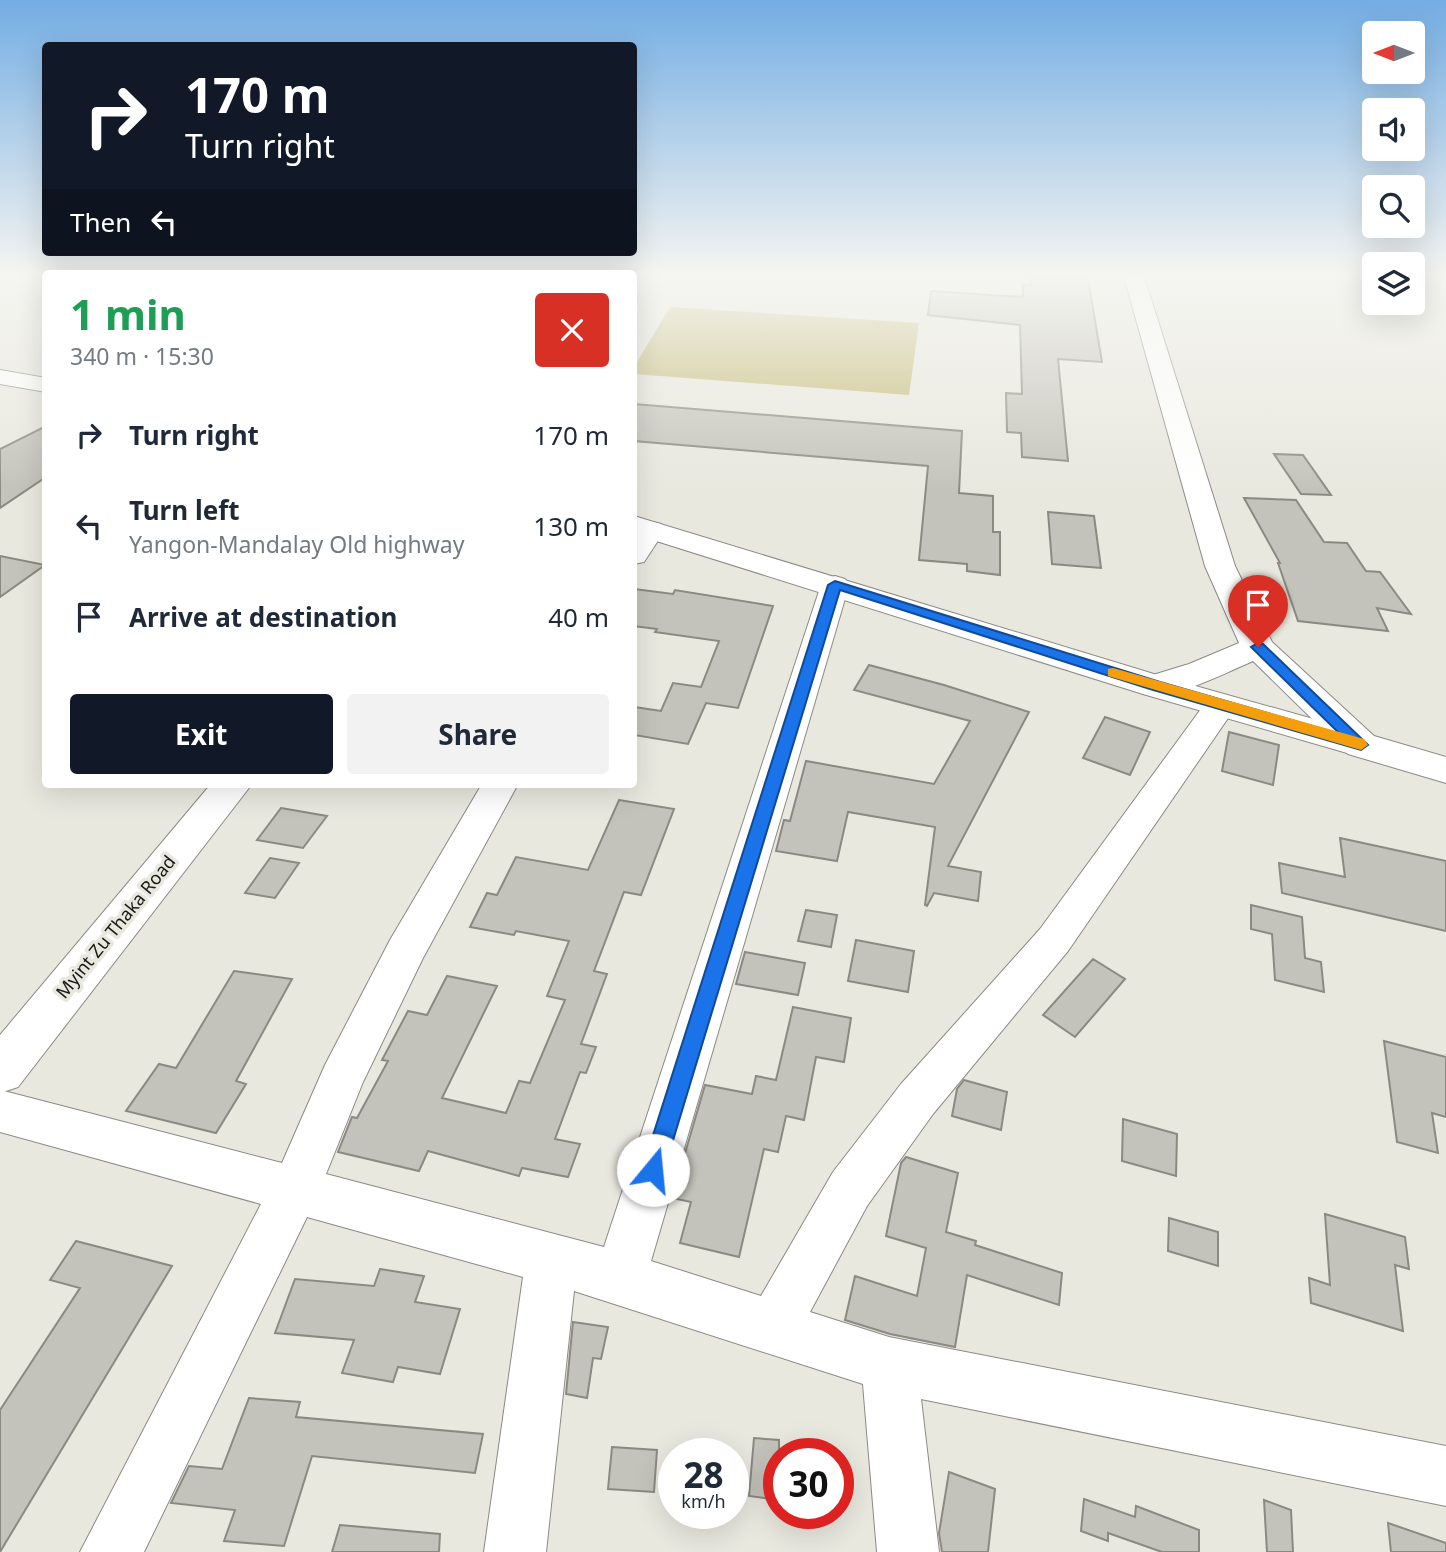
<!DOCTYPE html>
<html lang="en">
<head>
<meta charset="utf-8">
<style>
  :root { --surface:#fff; --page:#f2f2f3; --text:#1f2937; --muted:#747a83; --accent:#111827 }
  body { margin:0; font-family:"Noto Sans",sans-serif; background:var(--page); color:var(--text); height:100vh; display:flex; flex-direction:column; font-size:26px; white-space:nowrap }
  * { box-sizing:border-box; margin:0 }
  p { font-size:23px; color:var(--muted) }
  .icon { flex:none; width:38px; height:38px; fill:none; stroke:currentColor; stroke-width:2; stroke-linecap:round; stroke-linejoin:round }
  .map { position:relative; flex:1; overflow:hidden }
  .details { position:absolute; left:42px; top:270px; width:595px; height:518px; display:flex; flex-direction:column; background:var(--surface); border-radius:7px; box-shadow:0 7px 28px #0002 }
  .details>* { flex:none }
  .hud { position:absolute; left:42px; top:42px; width:595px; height:214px; border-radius:7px; box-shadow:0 7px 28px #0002; background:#111827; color:#fff; overflow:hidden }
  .needle { width:46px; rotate:270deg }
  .fabs { position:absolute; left:1362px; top:21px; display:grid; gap:14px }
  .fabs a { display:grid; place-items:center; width:63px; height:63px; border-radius:7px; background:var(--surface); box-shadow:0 7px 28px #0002; font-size:35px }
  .speed { position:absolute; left:658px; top:1438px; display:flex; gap:14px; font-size:35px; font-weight:700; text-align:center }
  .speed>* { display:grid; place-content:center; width:91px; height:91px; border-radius:50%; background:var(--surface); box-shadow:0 7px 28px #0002; line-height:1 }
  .speed small { font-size:18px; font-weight:400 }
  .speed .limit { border:10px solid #d22; background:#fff; color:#111 }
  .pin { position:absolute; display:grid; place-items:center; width:60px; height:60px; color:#fff; margin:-72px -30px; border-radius:50% 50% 50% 0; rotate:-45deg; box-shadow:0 0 7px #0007 }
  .pin .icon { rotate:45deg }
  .me { position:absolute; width:77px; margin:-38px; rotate:17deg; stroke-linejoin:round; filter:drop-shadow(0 0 5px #0008) }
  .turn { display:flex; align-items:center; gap:24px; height:147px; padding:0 28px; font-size:32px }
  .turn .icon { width:91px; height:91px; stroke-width:2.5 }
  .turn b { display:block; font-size:49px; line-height:60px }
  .then { display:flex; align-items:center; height:66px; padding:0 28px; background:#0003; gap:14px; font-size:26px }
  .round { display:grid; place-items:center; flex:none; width:74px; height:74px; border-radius:7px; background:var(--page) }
  .head { display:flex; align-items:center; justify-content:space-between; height:119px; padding:0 28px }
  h1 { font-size:42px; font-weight:700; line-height:52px; color:#1e9e55 }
  .cta { display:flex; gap:14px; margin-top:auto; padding:14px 28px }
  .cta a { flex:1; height:80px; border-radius:7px; background:var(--accent); color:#fff; font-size:28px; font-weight:700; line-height:80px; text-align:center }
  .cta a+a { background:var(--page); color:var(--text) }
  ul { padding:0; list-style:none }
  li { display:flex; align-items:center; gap:21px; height:91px; padding:0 28px }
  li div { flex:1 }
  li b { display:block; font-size:26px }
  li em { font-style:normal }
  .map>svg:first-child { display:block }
  .green { fill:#c4bb76 }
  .building { fill:#c4c3bb; stroke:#8b8a82; stroke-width:2 }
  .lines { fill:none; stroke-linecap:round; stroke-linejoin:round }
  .street-casing { stroke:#8b8a83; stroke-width:2 }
  .secondary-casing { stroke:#8b8a83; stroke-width:2 }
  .primary-casing { stroke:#8b8a83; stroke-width:2 }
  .street { fill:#fff; fill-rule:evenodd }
  .secondary { fill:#fff; fill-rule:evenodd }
  .primary { fill:#fff; fill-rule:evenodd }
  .route { fill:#1a73e8; stroke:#114b97; stroke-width:2 }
  .slow { fill:#f59e0b }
  .labels { text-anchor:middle; stroke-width:7; stroke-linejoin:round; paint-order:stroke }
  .street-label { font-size:18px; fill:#181714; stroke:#e9e8df }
</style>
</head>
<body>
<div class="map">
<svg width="1446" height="1552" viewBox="0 0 1446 1552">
  <rect width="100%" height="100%" fill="#e9e8df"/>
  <!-- green -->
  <path class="green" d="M 670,307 L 919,323 L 909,395 L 634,374 L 634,367 Z"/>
  <!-- building -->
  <path class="building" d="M 1030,273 L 1087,273 L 1102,362 L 1058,359 L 1068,461 L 1022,457 L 1021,433 L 1007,432 L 1006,393 L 1022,394 L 1020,325 L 928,315 L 931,291 L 1023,297 L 1023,284 L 1031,285 Z
    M 634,404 L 962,431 L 959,493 L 993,496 L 993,532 L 1000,532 L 1000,575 L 967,571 L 967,564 L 919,560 L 928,466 L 634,441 Z
    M 46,426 L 46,477 L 0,508 L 0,449 Z
    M 1274,454 L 1303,455 L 1331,495 L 1301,494 Z
    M 1244,498 L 1296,500 L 1324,542 L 1347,543 L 1366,571 L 1380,572 L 1411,614 L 1377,608 L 1388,631 L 1298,621 L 1278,563 L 1280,563 Z
    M 1048,512 L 1094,516 L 1101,568 L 1052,564 Z
    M 0,556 L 45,565 L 0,597 Z
    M 634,589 L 673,594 L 675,590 L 773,606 L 738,708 L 706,703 L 688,744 L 634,735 L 634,707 L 661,711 L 673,683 L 701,687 L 719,641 L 655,632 L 657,629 L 634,626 Z
    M 869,665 L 944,685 L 1029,712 L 948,866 L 981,872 L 978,901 L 934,893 L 927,906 L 925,905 L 935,827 L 848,812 L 837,861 L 776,851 L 784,820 L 790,821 L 806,761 L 934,784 L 970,721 L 854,690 Z
    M 1105,717 L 1150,732 L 1130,775 L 1083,758 Z
    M 1229,732 L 1279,745 L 1273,785 L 1222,771 Z
    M 619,800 L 674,809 L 641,895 L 624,892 L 594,971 L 607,974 L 581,1044 L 596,1047 L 586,1073 L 580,1072 L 555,1139 L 580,1144 L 568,1177 L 522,1168 L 519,1176 L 428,1151 L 419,1171 L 338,1152 L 352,1117 L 357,1118 L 388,1061 L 382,1060 L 408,1011 L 427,1015 L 447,976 L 497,986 L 442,1098 L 506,1113 L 519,1081 L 530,1083 L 565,1000 L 547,996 L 569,941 L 516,931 L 514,935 L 470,927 L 487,893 L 497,895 L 516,857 L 588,870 Z
    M 281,808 L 327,816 L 303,848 L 257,840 Z
    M 1340,838 L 1446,861 L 1446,931 L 1282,893 L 1279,863 L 1345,877 Z
    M 270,858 L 299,863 L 275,898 L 245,893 Z
    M 1251,905 L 1302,917 L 1305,958 L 1321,962 L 1324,992 L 1275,980 L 1272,934 L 1251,929 Z
    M 806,910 L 837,915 L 831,947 L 798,941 Z
    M 856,940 L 914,951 L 908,992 L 848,981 Z
    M 745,952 L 805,963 L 798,995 L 736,984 Z
    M 1093,959 L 1125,979 L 1075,1037 L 1043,1015 Z
    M 234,971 L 292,979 L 236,1081 L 246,1084 L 216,1133 L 126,1111 L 159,1064 L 176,1068 Z
    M 793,1007 L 851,1018 L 844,1062 L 816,1057 L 804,1120 L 786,1116 L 778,1152 L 764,1149 L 739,1257 L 680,1243 L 691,1202 L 672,1198 L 705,1085 L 752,1094 L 756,1076 L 776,1080 Z
    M 1384,1041 L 1446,1057 L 1446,1117 L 1432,1113 L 1438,1153 L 1397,1142 Z
    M 964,1080 L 1007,1092 L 1001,1130 L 952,1116 L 957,1089 Z
    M 1123,1119 L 1177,1134 L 1176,1176 L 1122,1161 Z
    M 906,1157 L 958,1173 L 946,1232 L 976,1241 L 975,1245 L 1062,1273 L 1059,1305 L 967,1275 L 955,1347 L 890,1334 L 845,1320 L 855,1276 L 917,1296 L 926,1248 L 886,1236 L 901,1163 Z
    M 1325,1214 L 1405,1237 L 1409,1269 L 1395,1265 L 1403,1331 L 1311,1303 L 1309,1278 L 1330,1285 Z
    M 1169,1218 L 1218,1232 L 1218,1266 L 1168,1251 Z
    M 76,1241 L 172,1266 L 0,1552 L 0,1410 L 80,1288 L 50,1280 Z
    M 380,1269 L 424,1276 L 415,1302 L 460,1309 L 440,1374 L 398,1367 L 393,1382 L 342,1373 L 354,1340 L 275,1333 L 295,1279 L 374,1286 Z
    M 573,1322 L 608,1327 L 601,1359 L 593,1358 L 587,1398 L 566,1394 Z
    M 249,1398 L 300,1402 L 296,1417 L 483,1434 L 475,1473 L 312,1456 L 284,1546 L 224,1541 L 235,1510 L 171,1503 L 189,1466 L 222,1469 Z
    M 754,1438 L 779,1440 L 779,1500 L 749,1496 Z
    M 612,1447 L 657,1450 L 654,1492 L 608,1489 Z
    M 949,1472 L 995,1489 L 988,1552 L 942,1552 L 939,1533 Z
    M 1084,1499 L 1135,1517 L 1136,1506 L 1199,1530 L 1199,1552 L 1162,1552 L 1108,1533 L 1108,1541 L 1081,1531 Z
    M 1264,1500 L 1291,1510 L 1293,1552 L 1267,1552 Z
    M 1388,1523 L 1446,1543 L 1446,1552 L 1391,1552 Z
    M 340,1525 L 440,1534 L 439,1552 L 332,1552 Z"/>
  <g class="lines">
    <defs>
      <path id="street" d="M 652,522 L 661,524 L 665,530 L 644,562 L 634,564 L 634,537 L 643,524 Z
        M 835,576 L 845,579 L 849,585 L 651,1261 L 761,1296 L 833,1172 L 901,1084 L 1040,929 L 1209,698 L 1221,695 L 1233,698 L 1237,705 L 1068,951 L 933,1114 L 867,1206 L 810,1312 L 889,1337 L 1446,1446 L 1446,1506 L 921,1399 L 939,1552 L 877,1552 L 863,1384 L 574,1291 L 546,1552 L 484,1552 L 523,1277 L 307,1217 L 144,1552 L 80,1552 L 261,1204 L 0,1132 L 0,1090 L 282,1163 L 325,1065 L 390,940 L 482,784 L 518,784 L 423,958 L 363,1082 L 326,1174 L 604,1247 L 821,585 L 825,579 Z"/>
      <path id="secondary" d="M 0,370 L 46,378 L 46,392 L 0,384 Z
        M 634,516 L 1167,678 L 1374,736 L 1380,745 L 1374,754 L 1361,757 L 1143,694 L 634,534 Z
        M 211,784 L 252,784 L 18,1087 L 0,1093 L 0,1035 Z"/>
      <path id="primary" d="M 1123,273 L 1143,273 L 1235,566 L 1272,642 L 1374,736 L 1446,757 L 1446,783 L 1348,754 L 1253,661 C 1225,673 1172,701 1143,694 L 1137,686 L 1143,678 L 1189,664 L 1239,643 L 1205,566 Z"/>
    </defs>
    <!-- street casing -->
    <use href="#street" class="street-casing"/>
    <!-- secondary casing -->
    <use href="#secondary" class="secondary-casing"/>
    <!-- primary casing -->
    <use href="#primary" class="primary-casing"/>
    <!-- street -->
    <use href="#street" class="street"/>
    <!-- secondary -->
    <use href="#secondary" class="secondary"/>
    <!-- primary -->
    <use href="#primary" class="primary"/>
  </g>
  <!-- sky -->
  <linearGradient id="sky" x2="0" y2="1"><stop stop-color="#73ade3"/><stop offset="0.56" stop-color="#f5f5f1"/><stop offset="1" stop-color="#f5f5f1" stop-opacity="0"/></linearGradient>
  <rect width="1446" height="490" fill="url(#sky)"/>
  <!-- route -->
  <path class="route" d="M 835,581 L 1160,682 L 1340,734 L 1251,647 L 1258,643 L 1263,644 L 1368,745 L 1361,750 L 1150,689 L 840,590 L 664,1170 L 661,1178 L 653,1181 L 645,1178 L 642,1170 L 828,585 Z"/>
  <!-- slow -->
  <path class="slow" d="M 1113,668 L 1364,739 L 1368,745 L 1361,750 L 1108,676 L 1108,669 Z"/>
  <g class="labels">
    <!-- street labels -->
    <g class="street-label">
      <text transform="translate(116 927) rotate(-51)" y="6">Myint Zu Thaka Road</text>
    </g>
  </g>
</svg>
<div class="fabs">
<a><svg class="needle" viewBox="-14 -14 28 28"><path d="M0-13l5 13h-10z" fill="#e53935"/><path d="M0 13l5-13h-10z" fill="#747a83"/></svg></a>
<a><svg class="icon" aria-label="sound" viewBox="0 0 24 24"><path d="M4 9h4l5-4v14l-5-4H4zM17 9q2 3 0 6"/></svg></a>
<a><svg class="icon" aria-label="search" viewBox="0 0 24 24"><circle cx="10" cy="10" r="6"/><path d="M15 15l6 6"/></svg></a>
<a><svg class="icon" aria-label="layers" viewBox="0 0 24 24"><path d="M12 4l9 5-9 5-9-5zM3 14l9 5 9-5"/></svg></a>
</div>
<div class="speed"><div>28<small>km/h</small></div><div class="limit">30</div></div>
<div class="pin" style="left:1258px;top:647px;background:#d93025"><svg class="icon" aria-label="arrive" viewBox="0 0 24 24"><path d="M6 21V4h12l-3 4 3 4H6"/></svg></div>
<svg class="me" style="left:653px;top:1170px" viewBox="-20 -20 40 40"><circle r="19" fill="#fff"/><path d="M0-13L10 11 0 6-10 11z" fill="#1a73e8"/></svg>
<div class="hud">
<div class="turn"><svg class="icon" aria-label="right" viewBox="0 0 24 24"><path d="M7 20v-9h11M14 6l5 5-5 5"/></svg><div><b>170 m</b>Turn right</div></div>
<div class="then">Then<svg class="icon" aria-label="left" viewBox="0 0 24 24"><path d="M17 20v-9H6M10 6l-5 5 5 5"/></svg></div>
</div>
<section class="details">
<div class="head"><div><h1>1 min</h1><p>340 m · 15:30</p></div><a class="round" style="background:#d93025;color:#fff"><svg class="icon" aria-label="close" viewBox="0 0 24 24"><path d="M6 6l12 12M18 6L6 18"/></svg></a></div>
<ul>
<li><svg class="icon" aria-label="right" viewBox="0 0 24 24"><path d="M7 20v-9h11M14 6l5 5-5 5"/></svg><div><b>Turn right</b></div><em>170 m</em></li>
<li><svg class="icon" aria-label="left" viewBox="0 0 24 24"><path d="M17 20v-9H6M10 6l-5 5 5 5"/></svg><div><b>Turn left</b><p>Yangon-Mandalay Old highway</p></div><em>130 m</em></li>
<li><svg class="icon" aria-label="arrive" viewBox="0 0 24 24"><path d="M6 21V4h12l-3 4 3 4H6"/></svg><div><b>Arrive at destination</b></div><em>40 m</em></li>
</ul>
<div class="cta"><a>Exit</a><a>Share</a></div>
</section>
</div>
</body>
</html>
